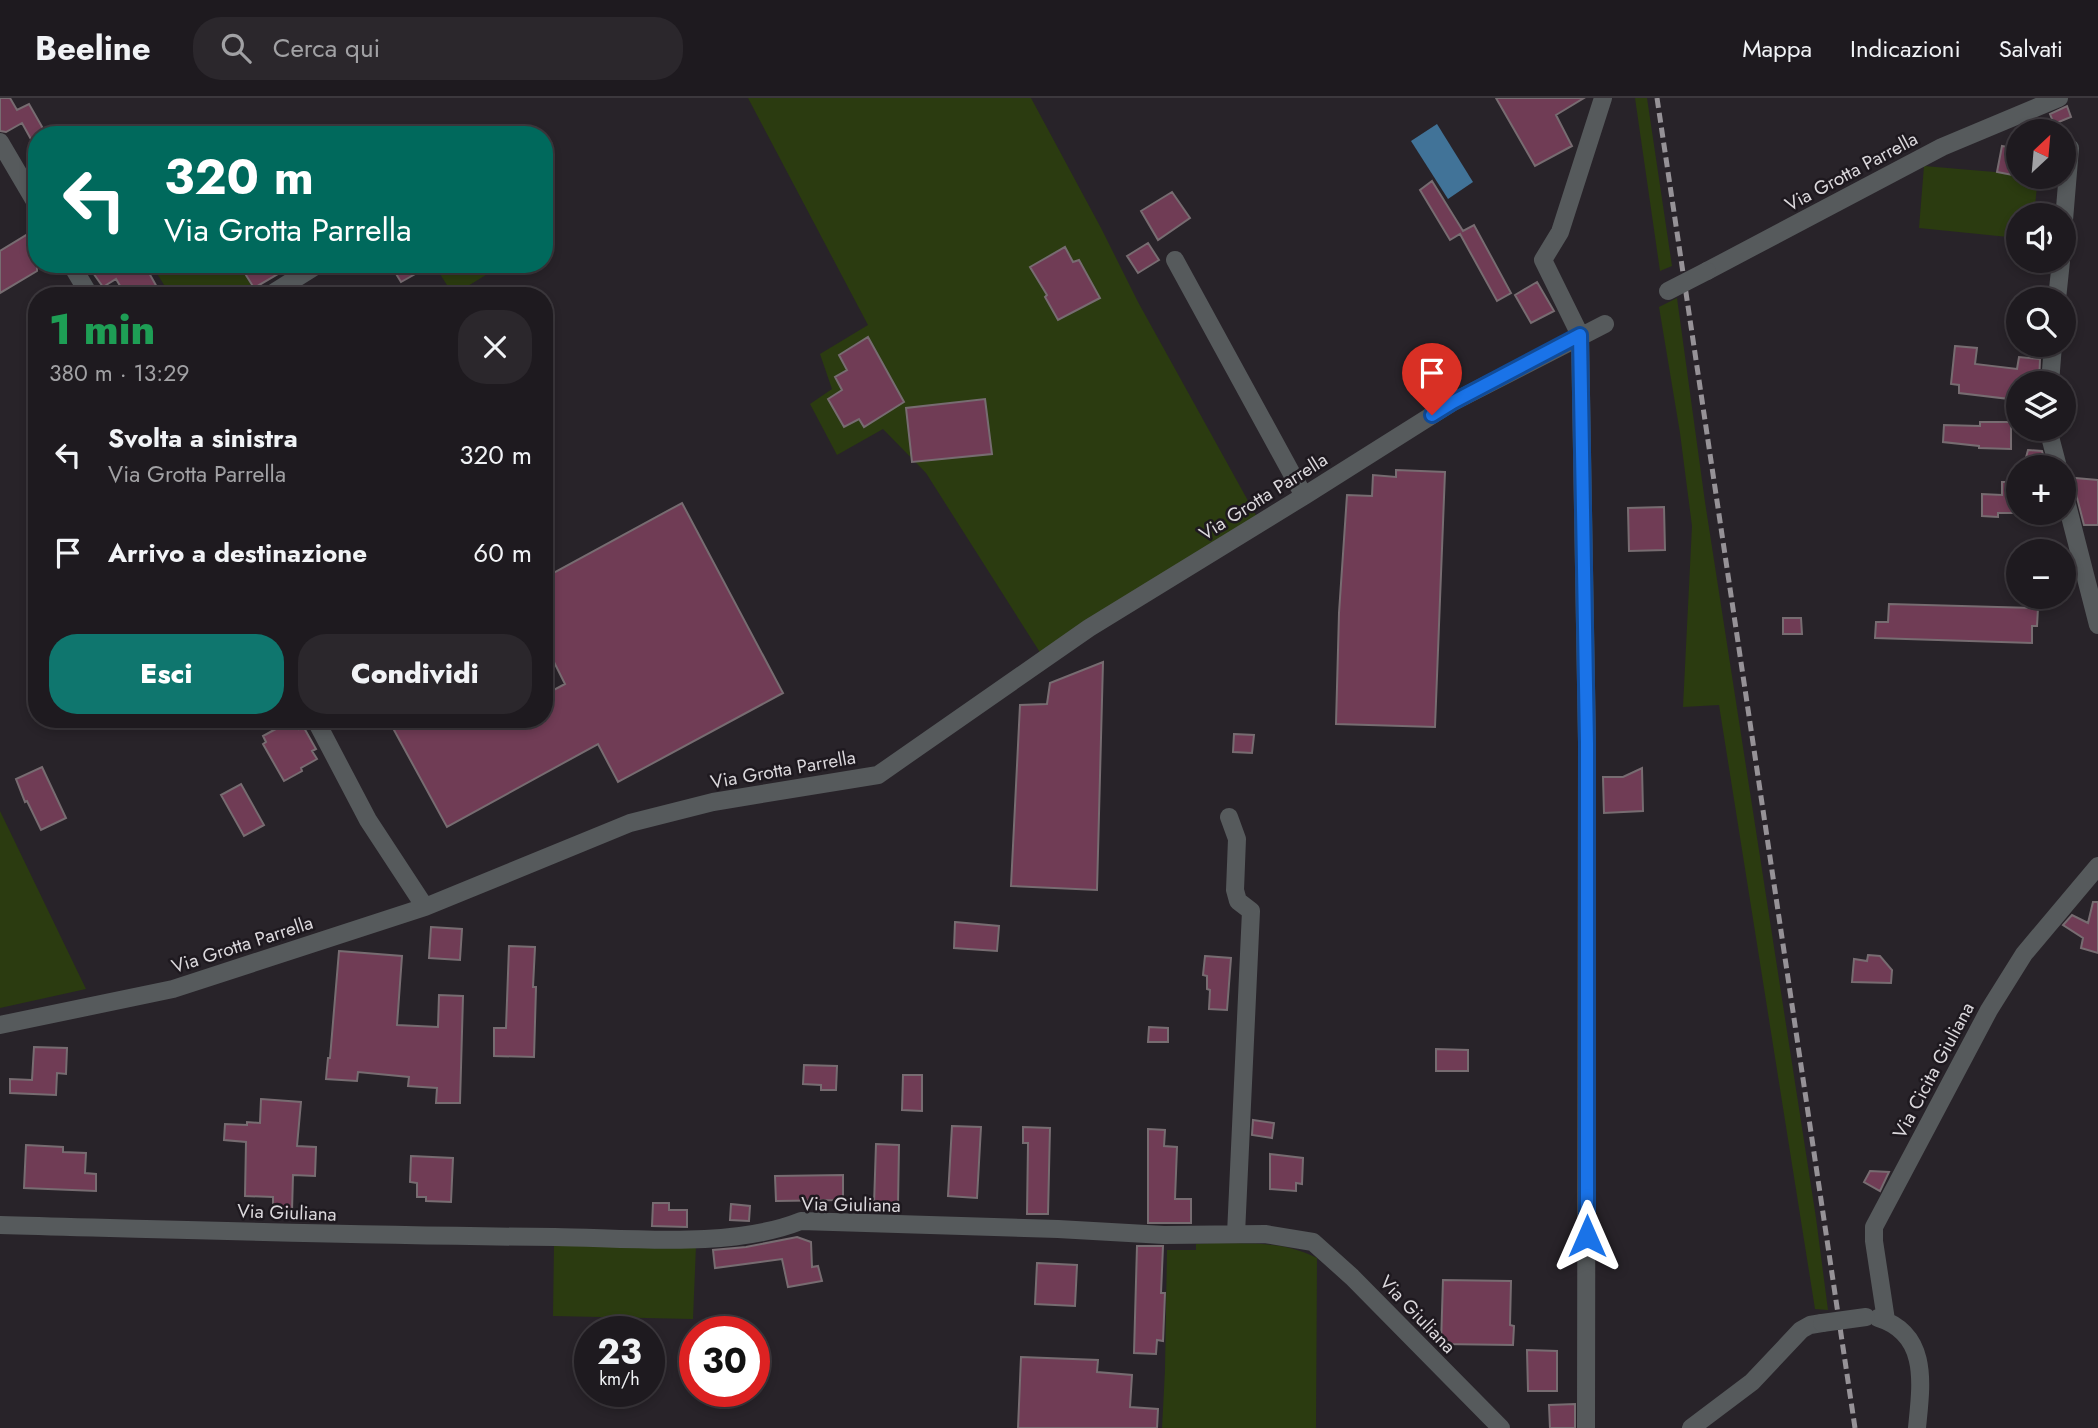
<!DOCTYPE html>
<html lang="it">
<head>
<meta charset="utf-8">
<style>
  :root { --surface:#1e1a1f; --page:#2b272c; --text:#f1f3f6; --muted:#a1a1a4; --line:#3c383d; --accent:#0f766e }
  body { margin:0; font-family:Jost,sans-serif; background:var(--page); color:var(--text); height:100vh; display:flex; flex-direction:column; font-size:26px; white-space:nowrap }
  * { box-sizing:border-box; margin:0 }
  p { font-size:23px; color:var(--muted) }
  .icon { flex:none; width:38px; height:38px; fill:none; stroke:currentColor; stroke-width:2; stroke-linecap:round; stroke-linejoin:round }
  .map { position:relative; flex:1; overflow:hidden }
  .drawer { position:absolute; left:28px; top:189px; width:525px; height:441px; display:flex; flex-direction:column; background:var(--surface); border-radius:28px; box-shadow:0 4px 10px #0003,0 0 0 2px var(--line) }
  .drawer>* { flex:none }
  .top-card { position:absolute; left:28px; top:28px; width:525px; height:147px; border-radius:28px; box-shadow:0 4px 10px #0003,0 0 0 2px var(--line); background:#00695c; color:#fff; overflow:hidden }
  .needle { width:46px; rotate:26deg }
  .buttons { position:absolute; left:2006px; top:21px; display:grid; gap:14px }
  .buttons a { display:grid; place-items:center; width:70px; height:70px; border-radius:50%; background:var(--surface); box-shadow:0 4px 10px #0003,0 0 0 2px var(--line); font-size:35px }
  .speed { position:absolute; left:574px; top:1218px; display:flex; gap:14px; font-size:35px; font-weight:700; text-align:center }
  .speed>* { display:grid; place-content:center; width:91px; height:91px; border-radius:50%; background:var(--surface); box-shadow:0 4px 10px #0003,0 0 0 2px var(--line); line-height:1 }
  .speed small { font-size:18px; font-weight:400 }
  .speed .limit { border:10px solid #d22; background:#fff; color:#111 }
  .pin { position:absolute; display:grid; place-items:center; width:60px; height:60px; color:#fff; margin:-72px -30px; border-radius:50% 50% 50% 0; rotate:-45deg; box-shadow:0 0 7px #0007 }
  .pin .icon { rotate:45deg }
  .me { position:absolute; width:77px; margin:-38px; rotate:0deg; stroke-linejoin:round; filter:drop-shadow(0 0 5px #0008) }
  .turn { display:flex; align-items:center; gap:24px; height:147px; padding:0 21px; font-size:32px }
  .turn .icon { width:91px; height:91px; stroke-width:2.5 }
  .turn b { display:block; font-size:49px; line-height:60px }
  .round { display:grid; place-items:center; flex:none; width:74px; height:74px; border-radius:28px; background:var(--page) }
  .headline { display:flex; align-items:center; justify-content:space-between; height:119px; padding:0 21px }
  h1 { font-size:42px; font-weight:800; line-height:52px; color:#1e9e55 }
  .primary-button { display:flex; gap:14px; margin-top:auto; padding:14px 21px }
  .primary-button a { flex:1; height:80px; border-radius:28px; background:var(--accent); color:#fff; font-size:28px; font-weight:800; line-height:80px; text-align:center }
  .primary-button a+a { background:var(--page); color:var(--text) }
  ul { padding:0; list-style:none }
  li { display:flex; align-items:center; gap:21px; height:98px; padding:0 21px }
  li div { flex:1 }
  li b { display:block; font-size:26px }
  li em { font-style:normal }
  header { display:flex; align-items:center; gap:42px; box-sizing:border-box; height:98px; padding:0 35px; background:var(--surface); border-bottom:2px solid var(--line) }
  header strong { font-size:33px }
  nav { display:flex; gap:38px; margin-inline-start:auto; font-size:24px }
  .search { width:490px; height:63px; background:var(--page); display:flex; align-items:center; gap:18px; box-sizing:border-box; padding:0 24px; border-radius:28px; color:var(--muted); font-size:26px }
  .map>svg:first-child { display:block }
  .green { fill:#2b3b10 }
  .water { fill:#417398 }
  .building { fill:#703c55; stroke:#776c71; stroke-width:2 }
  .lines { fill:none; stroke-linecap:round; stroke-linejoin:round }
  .minor { stroke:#565a5c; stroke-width:18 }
  .rail { stroke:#969297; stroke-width:5; stroke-dasharray:10 5; stroke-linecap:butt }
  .minor-bridge { stroke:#565a5c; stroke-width:18 }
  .route-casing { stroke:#114b97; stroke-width:18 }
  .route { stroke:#1a73e8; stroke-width:12 }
  .labels { text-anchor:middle; stroke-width:5; stroke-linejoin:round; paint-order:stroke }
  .street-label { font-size:19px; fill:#dbd8dc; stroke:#1e191f }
</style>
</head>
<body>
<header>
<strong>Beeline</strong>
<div class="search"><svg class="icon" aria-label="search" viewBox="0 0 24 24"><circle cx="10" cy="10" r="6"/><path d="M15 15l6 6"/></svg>Cerca qui</div>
<nav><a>Mappa</a><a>Indicazioni</a><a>Salvati</a></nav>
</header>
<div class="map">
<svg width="2098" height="1330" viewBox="0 0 2098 1330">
  <rect width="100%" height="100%" fill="#282329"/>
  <!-- green -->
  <path class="green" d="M 748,0 L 1031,0 L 1101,130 L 1138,204 L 1257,419 L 1041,556 L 926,375 L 883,331 L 837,357 L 810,306 L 832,291 L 820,256 L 868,227 Z
    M 1635,0 L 1647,0 L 1672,168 L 1660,173 Z
    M 1924,68 L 2018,76 L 2018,79 L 2038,79 L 2034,117 L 2018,117 L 2018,140 L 1919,130 Z
    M 151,166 L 238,166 L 257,197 L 171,198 Z
    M 434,166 L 504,166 L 453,197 Z
    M 1677,200 L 1705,404 L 1816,1120 L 1828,1212 L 1815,1211 L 1719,607 L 1683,609 L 1692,428 L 1680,335 L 1659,209 Z
    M 0,713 L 86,891 L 0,910 Z
    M 1217,1145 C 1253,1146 1284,1143 1317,1160 L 1316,1330 L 1162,1330 L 1165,1272 L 1167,1152 L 1196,1152 L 1196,1146 Z
    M 554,1146 L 696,1148 L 693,1221 L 553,1218 Z"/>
  <!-- water -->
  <path class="water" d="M 1437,26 L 1473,84 L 1448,101 L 1411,43 Z"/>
  <!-- building -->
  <path class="building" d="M 0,0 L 10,0 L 17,12 L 29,6 L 45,34 L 37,37 L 37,40 L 32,43 L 22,25 L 6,34 L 0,33 Z
    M 1496,0 L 1584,0 L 1556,17 L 1572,48 L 1535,68 Z
    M 2067,8 L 2071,19 L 2054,26 L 2050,16 Z
    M 2002,48 L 2018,51 L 2018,78 L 1997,74 Z
    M 1432,83 L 1463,133 L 1474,127 L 1511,195 L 1497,203 L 1460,136 L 1450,142 L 1420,92 Z
    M 1172,94 L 1190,120 L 1158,142 L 1141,113 Z
    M 28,136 L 37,151 L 37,173 L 0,195 L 0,153 Z
    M 1148,145 L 1159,162 L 1138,175 L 1127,158 Z
    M 1065,149 L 1073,164 L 1079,162 L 1100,200 L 1058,222 L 1045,199 L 1047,197 L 1030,169 Z
    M 100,166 L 144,166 L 162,198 L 126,198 L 116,181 L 103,189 L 91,172 Z
    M 239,166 L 295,166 L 254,190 Z
    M 390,166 L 433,166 L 401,184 Z
    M 1537,184 L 1554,213 L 1531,225 L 1515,197 Z
    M 868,239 L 904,304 L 864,329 L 859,321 L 844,329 L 828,301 L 842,292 L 835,279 L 847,272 L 839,257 Z
    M 1955,248 L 1977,250 L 1975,266 L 2017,271 L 2019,259 L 2040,261 L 2039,285 L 2018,285 L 2018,302 L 1959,295 L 1959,287 L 1951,286 Z
    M 985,301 L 992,356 L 912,364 L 906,310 Z
    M 1980,324 L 2011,324 L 2011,351 L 1979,350 L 1979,348 L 1943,344 L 1944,327 L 1980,328 Z
    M 2028,352 L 2042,353 L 2046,368 L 2024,367 Z
    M 1396,372 L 1445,374 L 1435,629 L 1336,626 L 1339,515 L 1347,397 L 1372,398 L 1373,377 L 1396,379 Z
    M 2064,379 L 2098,382 L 2098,427 L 2084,427 L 2074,388 Z
    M 2002,384 L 2018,384 L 2018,415 L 1998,415 L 1998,419 L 1982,418 L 1982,396 L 2002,397 Z
    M 682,405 L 783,595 L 618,684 L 598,646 L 447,729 L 388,621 L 544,621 L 544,597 L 565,586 L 544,544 L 544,480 Z
    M 1664,409 L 1665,452 L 1629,453 L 1628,410 Z
    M 1889,506 L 2038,510 L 2037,528 L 2032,528 L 2032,545 L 1875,540 L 1876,524 L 1888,524 Z
    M 1783,520 L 1801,520 L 1802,536 L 1783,536 Z
    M 1103,564 L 1097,792 L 1011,788 L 1020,607 L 1047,606 L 1050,585 Z
    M 294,621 L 299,631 L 303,628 L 316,651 L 312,653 L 317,661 L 301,670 L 302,673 L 284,683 L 263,646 L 266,644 L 263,638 Z
    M 1234,636 L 1254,637 L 1252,655 L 1233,654 Z
    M 42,669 L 66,720 L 41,732 L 27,703 L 25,704 L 16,681 Z
    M 1642,670 L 1643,713 L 1604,715 L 1603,679 L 1623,679 Z
    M 241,686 L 264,727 L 244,738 L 221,697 Z
    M 2093,804 L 2098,804 L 2098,855 L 2081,850 L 2083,840 L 2063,827 L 2072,817 L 2088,825 Z
    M 955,824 L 999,828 L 997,853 L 954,850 Z
    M 431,829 L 462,831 L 460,862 L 429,860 Z
    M 509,848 L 535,849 L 533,889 L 536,889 L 534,959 L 494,958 L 494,930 L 506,930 Z
    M 339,853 L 402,858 L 397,927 L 438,929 L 439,897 L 463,898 L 460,1005 L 436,1005 L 437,990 L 408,988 L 409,979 L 358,974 L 357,983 L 326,981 L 328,960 L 330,960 Z
    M 1868,857 L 1880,858 L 1892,872 L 1891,885 L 1852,884 L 1854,861 L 1867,863 Z
    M 1205,858 L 1231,860 L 1227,912 L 1209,911 L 1210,892 L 1207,891 L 1207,878 L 1203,877 Z
    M 1149,929 L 1168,930 L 1168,944 L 1148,944 Z
    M 34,949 L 67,950 L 66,976 L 57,975 L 56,997 L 10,995 L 10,981 L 32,982 Z
    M 1436,951 L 1468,952 L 1468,973 L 1436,973 Z
    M 804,967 L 837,968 L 836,992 L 821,992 L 821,987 L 803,986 Z
    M 903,977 L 922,977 L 922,1013 L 902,1012 Z
    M 261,1001 L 301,1004 L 297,1048 L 316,1049 L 315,1078 L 293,1077 L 292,1113 L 273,1112 L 273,1099 L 245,1098 L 246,1044 L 224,1042 L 225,1026 L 247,1027 L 247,1024 L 260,1025 Z
    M 1253,1022 L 1274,1025 L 1272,1040 L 1252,1037 Z
    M 952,1028 L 981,1029 L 977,1100 L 948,1098 Z
    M 1023,1029 L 1050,1030 L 1048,1116 L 1027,1116 L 1028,1045 L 1023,1045 Z
    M 1148,1031 L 1165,1032 L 1164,1048 L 1177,1049 L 1175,1101 L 1191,1101 L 1191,1125 L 1148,1125 Z
    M 876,1046 L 899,1047 L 898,1107 L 874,1107 Z
    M 26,1047 L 63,1049 L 63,1054 L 86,1055 L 85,1075 L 96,1076 L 96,1093 L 24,1090 Z
    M 1270,1056 L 1303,1060 L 1302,1086 L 1296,1085 L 1296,1093 L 1270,1091 Z
    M 411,1058 L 453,1060 L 451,1104 L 426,1103 L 426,1099 L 417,1099 L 417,1085 L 410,1084 Z
    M 1870,1073 L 1889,1074 L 1880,1093 L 1864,1084 Z
    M 843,1077 L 843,1102 L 776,1103 L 775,1078 Z
    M 653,1105 L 669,1105 L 669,1112 L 687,1112 L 687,1129 L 652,1128 Z
    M 731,1106 L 750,1108 L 749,1123 L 730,1122 Z
    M 797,1139 L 811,1144 L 812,1169 L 818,1168 L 822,1183 L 788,1189 L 782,1161 L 715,1170 L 713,1152 L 746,1149 Z
    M 1137,1148 L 1163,1148 L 1161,1195 L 1165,1195 L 1163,1243 L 1157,1242 L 1156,1256 L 1134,1255 Z
    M 1037,1165 L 1077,1167 L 1075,1208 L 1035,1206 Z
    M 1443,1182 L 1511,1183 L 1510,1227 L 1514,1228 L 1513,1247 L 1441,1246 Z
    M 1527,1252 L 1557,1253 L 1557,1293 L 1528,1293 Z
    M 1021,1259 L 1098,1262 L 1097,1274 L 1132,1277 L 1130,1309 L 1158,1311 L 1157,1330 L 1018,1330 Z
    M 1575,1306 L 1575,1330 L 1550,1330 L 1549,1307 Z"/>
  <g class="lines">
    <!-- minor -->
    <path class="minor" d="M 0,44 L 37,107
      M 2063,134 L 2070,50
      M 1175,162 L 1304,398
      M 71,166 L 90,198
      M 1707,173 L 1942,49 L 2059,0
      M 268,198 L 319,166
      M 2057,201 L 2061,163
      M 2050,285 L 2053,247
      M 2048,331 L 2058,369
      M 2063,391 L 2098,527
      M 315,621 L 368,722 L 425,809
      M 1229,719 L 1237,741 L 1235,792 L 1238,803 L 1251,813 L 1236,1136
      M 0,927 L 173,891 L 425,809 L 630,725 L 713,704 L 878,677 L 1089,530 L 1304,398 L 1453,304 L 1605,226
      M 0,1127 C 185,1132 370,1138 555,1139 C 630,1140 731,1151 801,1123 L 1058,1131 L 1164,1137 L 1265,1136 L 1313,1144 L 1352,1179 L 1501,1330
      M 1878,1220 C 1930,1236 1921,1288 1917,1330
      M 1886,1222 L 1874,1143 L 1874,1129 L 1989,912 L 2024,856 L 2098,768
      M 1586,1330 L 1587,645 L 1580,237 L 1543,162 L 1560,134 L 1603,0
      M 1691,1330 L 1752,1284 L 1801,1232 L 1810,1227 L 1822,1225"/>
    <!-- rail -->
    <path class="rail" d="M 1657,0 L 1855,1330"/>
    <!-- minor-bridge -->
    <path class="minor-bridge" d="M 1668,193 L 1707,173
      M 1822,1225 L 1866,1219"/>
  </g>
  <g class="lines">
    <defs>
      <path id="route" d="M 1432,317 L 1453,304 L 1580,237 L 1587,645 L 1587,1138"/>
    </defs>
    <!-- route casing -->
    <use href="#route" class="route-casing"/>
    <!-- route -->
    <use href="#route" class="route"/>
  </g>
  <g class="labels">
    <!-- street labels -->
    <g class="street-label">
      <text transform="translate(1851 73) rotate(-28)" y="7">Via Grotta Parrella</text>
      <text transform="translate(1263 398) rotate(-32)" y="7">Via Grotta Parrella</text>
      <text transform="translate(783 671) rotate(-10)" y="7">Via Grotta Parrella</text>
      <text transform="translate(242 846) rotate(-18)" y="7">Via Grotta Parrella</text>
      <text transform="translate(1933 972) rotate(-62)" y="7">Via Cicita Giuliana</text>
      <text transform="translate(851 1106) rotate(1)" y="7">Via Giuliana</text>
      <text transform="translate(287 1114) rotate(2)" y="7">Via Giuliana</text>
      <text transform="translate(1418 1216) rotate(46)" y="7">Via Giuliana</text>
    </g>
  </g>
</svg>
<div class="buttons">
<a><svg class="needle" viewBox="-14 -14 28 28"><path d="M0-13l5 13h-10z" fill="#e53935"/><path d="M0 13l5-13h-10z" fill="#a1a1a4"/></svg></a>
<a><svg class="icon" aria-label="sound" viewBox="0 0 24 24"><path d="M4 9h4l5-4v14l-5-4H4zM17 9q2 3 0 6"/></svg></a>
<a><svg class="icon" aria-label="search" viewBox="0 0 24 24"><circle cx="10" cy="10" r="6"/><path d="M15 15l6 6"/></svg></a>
<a><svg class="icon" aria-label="layers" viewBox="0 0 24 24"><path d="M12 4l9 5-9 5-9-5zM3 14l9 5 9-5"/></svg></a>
<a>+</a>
<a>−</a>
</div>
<div class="speed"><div>23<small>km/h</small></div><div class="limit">30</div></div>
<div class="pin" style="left:1432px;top:317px;background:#d93025"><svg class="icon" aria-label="arrive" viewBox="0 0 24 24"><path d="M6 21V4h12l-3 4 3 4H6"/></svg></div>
<svg class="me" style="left:1587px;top:1138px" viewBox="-20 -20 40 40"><path d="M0-17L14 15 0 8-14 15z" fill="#1a73e8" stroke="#fff" stroke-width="4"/></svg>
<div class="top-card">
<div class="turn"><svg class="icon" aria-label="left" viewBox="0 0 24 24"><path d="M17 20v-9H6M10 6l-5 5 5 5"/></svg><div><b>320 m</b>Via Grotta Parrella</div></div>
</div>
<section class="drawer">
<div class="headline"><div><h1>1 min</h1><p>380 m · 13:29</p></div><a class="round"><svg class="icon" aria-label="close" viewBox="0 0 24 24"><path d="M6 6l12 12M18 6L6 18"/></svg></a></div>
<ul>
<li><svg class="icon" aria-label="left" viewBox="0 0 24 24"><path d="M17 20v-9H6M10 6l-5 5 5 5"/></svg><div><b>Svolta a sinistra</b><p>Via Grotta Parrella</p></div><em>320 m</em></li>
<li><svg class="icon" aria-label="arrive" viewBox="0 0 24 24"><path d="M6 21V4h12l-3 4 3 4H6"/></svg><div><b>Arrivo a destinazione</b></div><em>60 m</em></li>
</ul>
<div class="primary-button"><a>Esci</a><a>Condividi</a></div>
</section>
</div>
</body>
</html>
